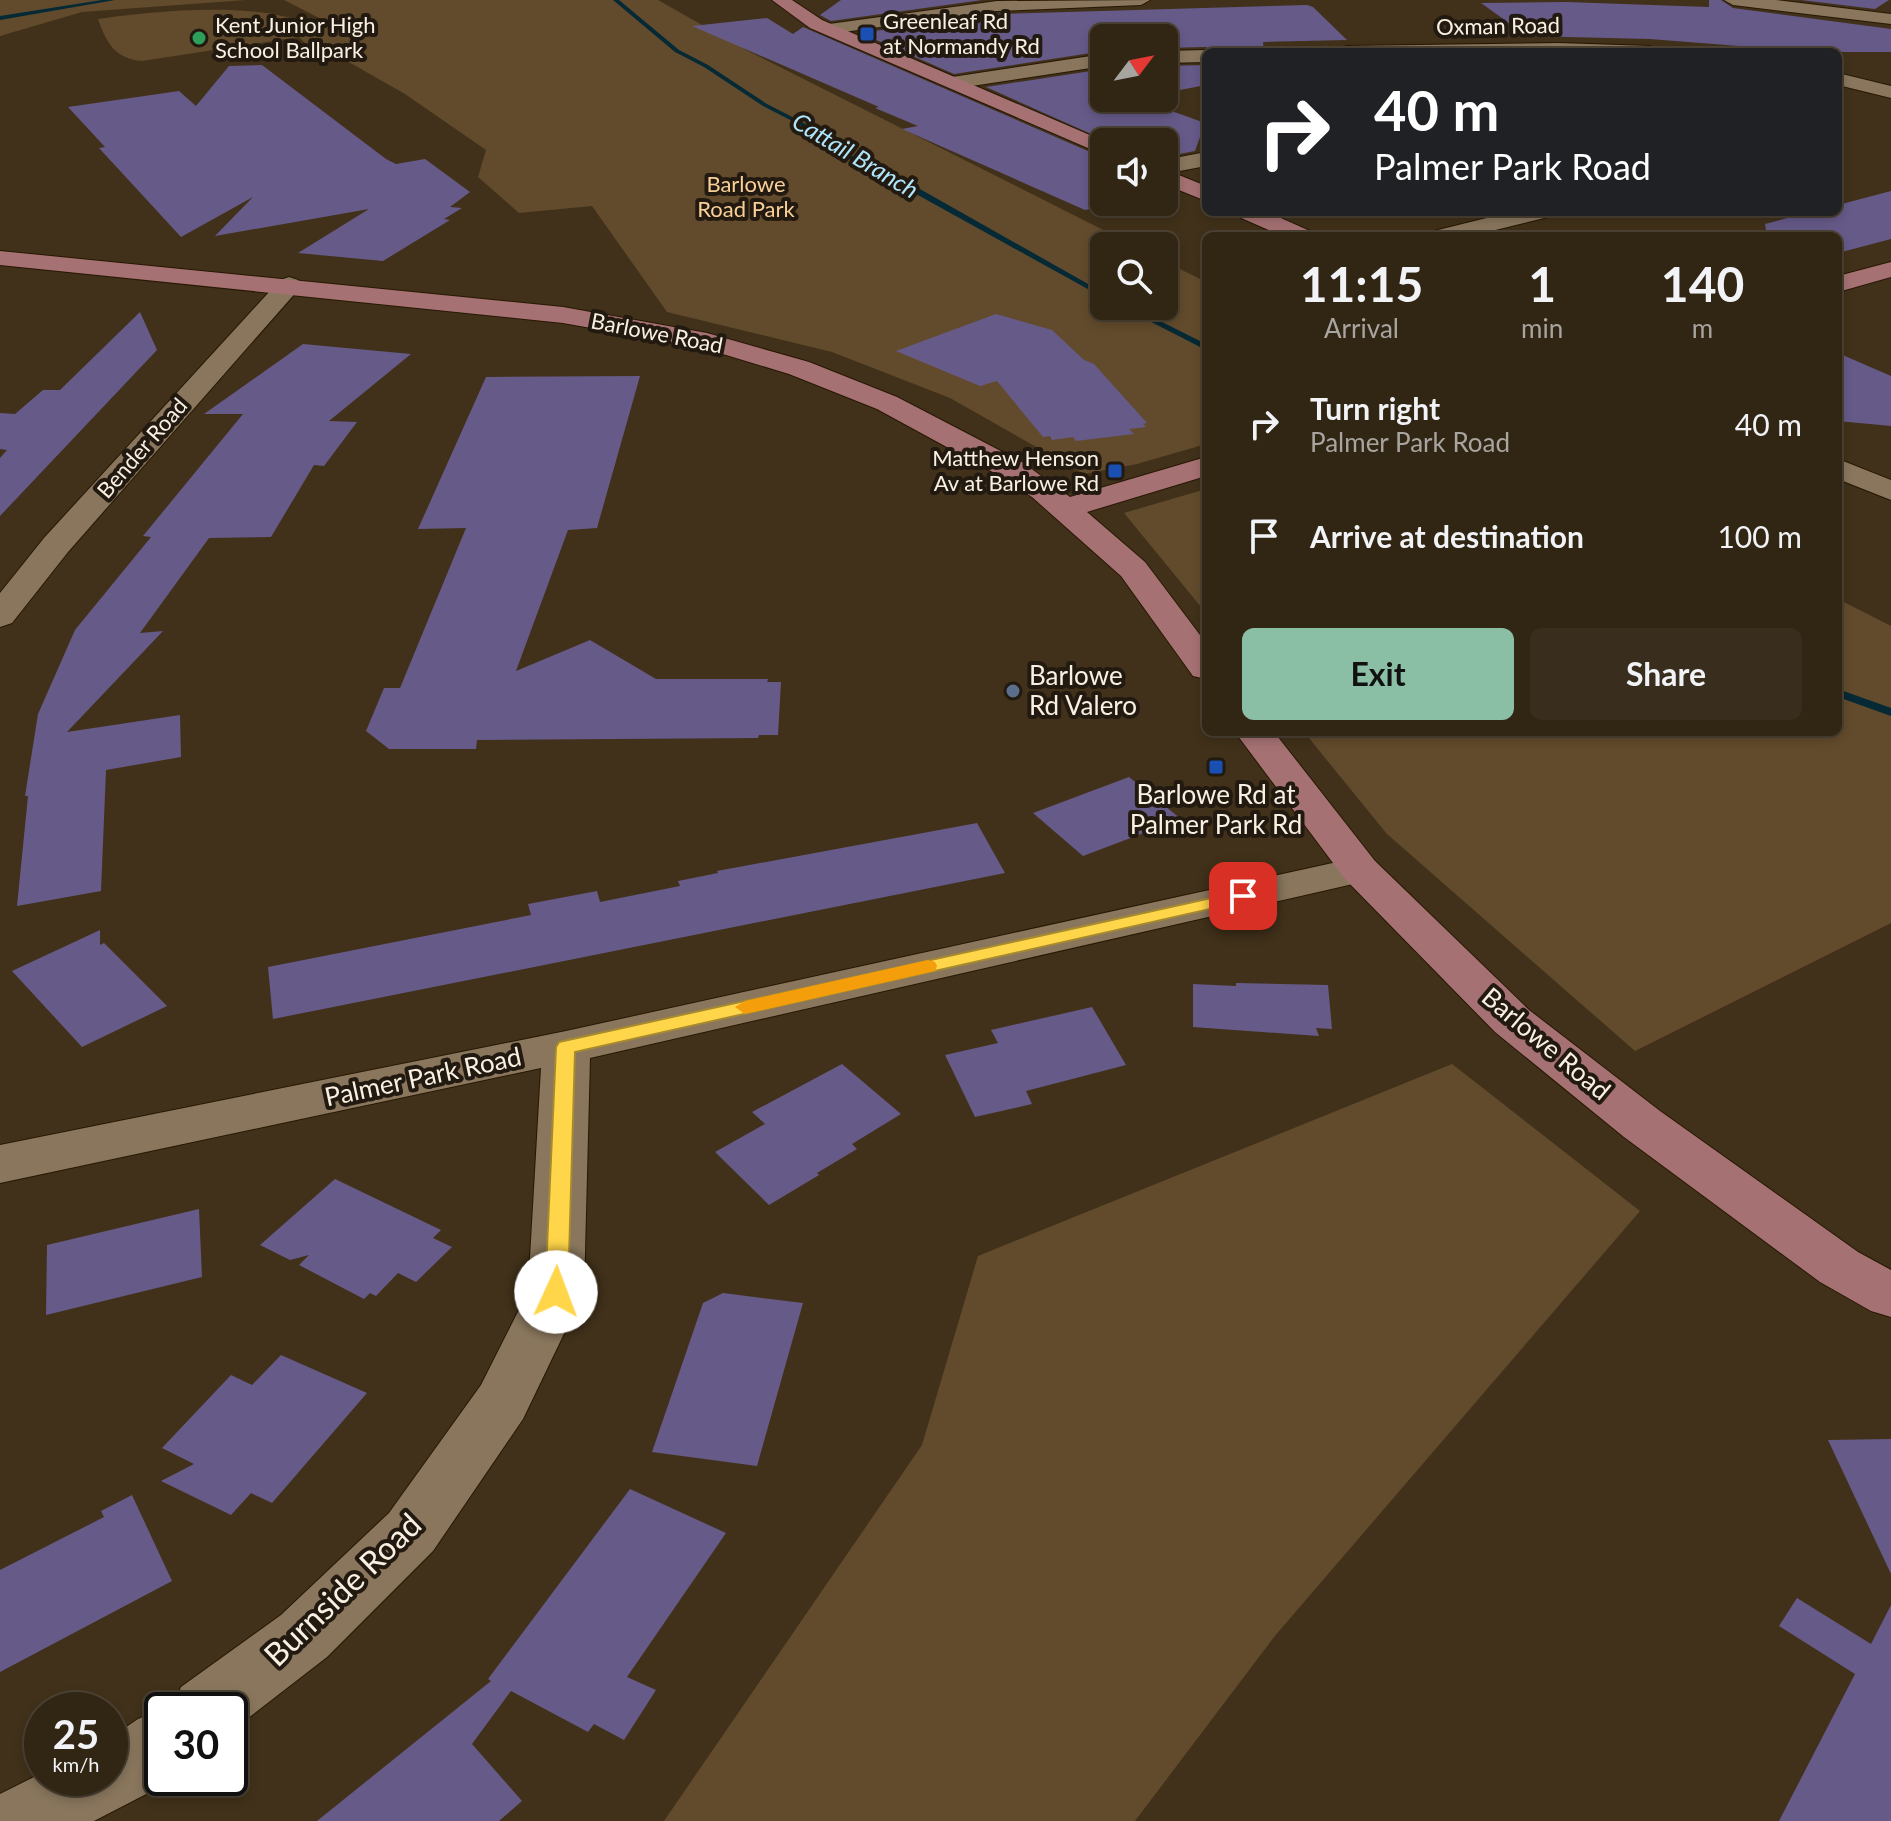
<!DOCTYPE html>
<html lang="en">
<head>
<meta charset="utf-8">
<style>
  :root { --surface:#312514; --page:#392d1d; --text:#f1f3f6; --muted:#a8a5a0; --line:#4c4234; --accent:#8abfa5 }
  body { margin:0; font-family:Lato,sans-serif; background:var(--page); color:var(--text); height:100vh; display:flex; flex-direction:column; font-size:30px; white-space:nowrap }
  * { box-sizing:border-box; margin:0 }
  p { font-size:26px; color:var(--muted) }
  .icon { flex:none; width:44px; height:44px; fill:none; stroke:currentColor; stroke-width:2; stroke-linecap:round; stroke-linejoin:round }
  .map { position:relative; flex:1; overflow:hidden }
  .sheet { position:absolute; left:1202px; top:232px; width:640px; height:504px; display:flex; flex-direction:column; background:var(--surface); border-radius:12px; box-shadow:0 4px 12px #0003,0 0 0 2px var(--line) }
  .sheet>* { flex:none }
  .top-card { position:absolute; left:1202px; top:48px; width:640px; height:168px; border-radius:12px; box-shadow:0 4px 12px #0003,0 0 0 2px var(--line); background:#202124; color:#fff; overflow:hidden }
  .needle { width:52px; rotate:58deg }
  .buttons { position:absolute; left:1090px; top:24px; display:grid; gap:16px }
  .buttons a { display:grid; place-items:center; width:88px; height:88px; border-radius:12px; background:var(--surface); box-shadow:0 4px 12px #0003,0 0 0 2px var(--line); font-size:40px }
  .speed { position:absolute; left:24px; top:1692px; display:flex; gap:16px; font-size:40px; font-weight:700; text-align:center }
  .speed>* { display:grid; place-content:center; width:104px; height:104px; border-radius:50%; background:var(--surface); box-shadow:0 4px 12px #0003,0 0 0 2px var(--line); line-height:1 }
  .speed small { font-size:20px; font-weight:400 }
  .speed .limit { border:4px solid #111; border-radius:12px; background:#fff; color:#111 }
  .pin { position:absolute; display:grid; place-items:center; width:68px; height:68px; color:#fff; margin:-34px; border-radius:16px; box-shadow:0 4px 12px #0006 }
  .me { position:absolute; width:88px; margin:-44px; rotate:2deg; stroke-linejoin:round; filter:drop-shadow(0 0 6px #0008) }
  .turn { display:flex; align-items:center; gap:28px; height:168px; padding:0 40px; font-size:36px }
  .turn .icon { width:104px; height:104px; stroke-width:2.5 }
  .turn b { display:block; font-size:56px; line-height:68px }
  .eta { display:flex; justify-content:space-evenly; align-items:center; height:136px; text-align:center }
  .eta b { font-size:48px; font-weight:700; line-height:56px }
  .action { display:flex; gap:16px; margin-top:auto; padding:16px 40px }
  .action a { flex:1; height:92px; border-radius:12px; background:var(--accent); color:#111; font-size:32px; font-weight:700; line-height:92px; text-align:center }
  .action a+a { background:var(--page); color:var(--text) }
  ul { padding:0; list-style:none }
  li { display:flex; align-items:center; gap:24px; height:112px; padding:0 40px }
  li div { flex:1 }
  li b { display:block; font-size:30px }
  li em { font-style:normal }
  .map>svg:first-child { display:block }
  .green { fill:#624b2c }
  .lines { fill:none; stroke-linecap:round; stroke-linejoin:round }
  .stream { fill:#052935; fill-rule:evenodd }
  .building { fill:#665a89 }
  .street-casing { stroke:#271803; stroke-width:2 }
  .secondary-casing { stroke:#271803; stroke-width:2 }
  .street { fill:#89765d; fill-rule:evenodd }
  .secondary { fill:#a67173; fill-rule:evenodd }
  .route { fill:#ffd54a; stroke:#a68a30; stroke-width:2 }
  .slow { fill:#f59e0b }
  .transit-dot { fill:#1a4fb4; stroke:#221a10; stroke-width:3 }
  .leisure-dot { fill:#2e9e5b; stroke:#221a10; stroke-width:3 }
  .service-dot { fill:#5c6f8a; stroke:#221a10; stroke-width:3 }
  .labels { text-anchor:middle; stroke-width:8; stroke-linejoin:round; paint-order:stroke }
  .far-poi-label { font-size:22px; fill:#faf0e2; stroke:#221a10; text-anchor:start }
  .far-street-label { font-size:22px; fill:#faf0e2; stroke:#221a10 }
  .far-park-label { font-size:22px; fill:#f8cf98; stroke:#221a10 }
  .far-water-label { font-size:24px; font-style:italic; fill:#afe6fc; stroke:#221a10 }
  .poi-label { font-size:26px; fill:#faf0e2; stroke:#221a10; text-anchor:start }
  .street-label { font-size:26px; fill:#faf0e2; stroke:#221a10 }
  .near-street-label { font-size:32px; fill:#faf0e2; stroke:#221a10 }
</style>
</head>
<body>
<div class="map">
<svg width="1891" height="1821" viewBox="0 0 1891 1821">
  <rect width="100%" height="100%" fill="#41311a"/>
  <!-- green -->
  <path class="green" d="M 0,0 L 246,0 L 82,12 L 0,36 Z
    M 284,0 L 658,0 L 746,50 L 1135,246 L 1104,246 L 1104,306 L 1164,306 L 1164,261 L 1206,282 L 1206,444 L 1137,464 L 1084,474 L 950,398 L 832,352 L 667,312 L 592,206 L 519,213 L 478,177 L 486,150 L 405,94 L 347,61 L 317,55 L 299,37 L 142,61 C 115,59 106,42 98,19 C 154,11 261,0 311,26 L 323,20 Z
    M 1206,489 L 1206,613 L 1124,513 Z
    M 1838,599 L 1891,626 L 1891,923 L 1635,1051 L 1387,834 L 1304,732 L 1838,732 Z
    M 1452,1064 L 1640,1211 L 1274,1637 L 1135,1821 L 664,1821 L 922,1445 L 978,1256 Z"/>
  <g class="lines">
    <!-- stream -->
    <path class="stream" d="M 102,0 L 115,0 L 0,20 L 0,16 Z
      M 613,0 L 619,0 L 679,50 L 708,65 L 767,104 L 804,123 L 839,150 L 904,180 L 1104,293 L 1104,298 L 898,184 L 835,152 L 800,125 L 763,106 L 704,67 L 675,52 Z
      M 1120,306 L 1130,306 L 1206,344 L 1206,350 Z
      M 1838,689 L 1891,708 L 1891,716 L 1838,697 Z"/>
  </g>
  <!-- building -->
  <path class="building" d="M 841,0 L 982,0 L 831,21 L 820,15 Z
    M 1709,0 L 1721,0 L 1733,8 L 1891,29 L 1891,52 L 1814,52 L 1650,39 L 1527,36 L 1481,3 L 1566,2 L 1709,7 Z
    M 1801,0 L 1889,0 L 1875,9 Z
    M 1307,5 L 1313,7 L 1347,40 L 1263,42 L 1264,52 L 1215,52 L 1206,47 L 1164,48 L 1164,38 L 1104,38 L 1104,51 L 954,74 L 860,33 L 997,14 Z
    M 767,18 L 793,34 L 803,27 L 1104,158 L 1104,202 L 1118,202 L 1085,210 L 902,129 L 918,126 L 875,108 L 879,107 L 692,26 Z
    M 262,65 L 386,159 L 396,164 L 425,159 L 470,192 L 450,207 L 462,208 L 444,219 L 450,220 L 383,261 L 298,253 L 369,209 L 215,236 L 253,197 L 181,237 L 99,148 L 105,147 L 68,107 L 179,91 L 196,106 L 229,66 Z
    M 1206,65 L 1206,85 L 1164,93 L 1164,66 Z
    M 1104,69 L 1104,98 L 1164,98 L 1164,93 L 1180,101 L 1155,105 L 1205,123 L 1195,151 L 1164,157 L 1164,142 L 1109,142 L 986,87 Z
    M 1891,191 L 1891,239 L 1838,253 L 1838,236 L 1767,236 L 1765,224 L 1810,212 L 1838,212 L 1838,205 Z
    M 140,312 L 157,350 L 0,516 L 0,458 L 7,450 L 0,449 L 0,413 L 15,414 L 43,390 L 60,390 Z
    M 996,314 L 1052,330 L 1084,360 L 1094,364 L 1147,423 L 1143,424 L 1146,427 L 1129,429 L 1134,434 L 1076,441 L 1073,437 L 1052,440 L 1050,436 L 1043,437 L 997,381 L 980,386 L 896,351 Z
    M 303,344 L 411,354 L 329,421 L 357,422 L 324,466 L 314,465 L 271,537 L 209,538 L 140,633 L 163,631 L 67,732 L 180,715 L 181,757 L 106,770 L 101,891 L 17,906 L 28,796 L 25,796 L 38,714 L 75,630 L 151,537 L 143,536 L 243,414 L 204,414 Z
    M 1838,353 L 1891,376 L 1891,426 L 1838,421 Z
    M 640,376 L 597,528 L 568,530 L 516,671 L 590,640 L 656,679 L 768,679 L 767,682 L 781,682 L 778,735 L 759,735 L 758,738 L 477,740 L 476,749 L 389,749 L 366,731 L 384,688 L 400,688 L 466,528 L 418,529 L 486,377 Z
    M 1129,777 L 1181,819 L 1083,856 L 1033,813 Z
    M 977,823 L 1005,873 L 273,1019 L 268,967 L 531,915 L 528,904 L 597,891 L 600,902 L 680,886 L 678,881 L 718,873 L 717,871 Z
    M 100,930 L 100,945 L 104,943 L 167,1006 L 82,1047 L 12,971 Z
    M 1236,983 L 1328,985 L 1332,1029 L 1316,1028 L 1319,1036 L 1193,1027 L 1193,984 L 1236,986 Z
    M 1092,1007 L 1126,1065 L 1026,1091 L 1032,1104 L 975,1117 L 945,1055 L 998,1043 L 991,1030 Z
    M 842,1064 L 901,1114 L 852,1144 L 857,1149 L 817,1173 L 819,1175 L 769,1205 L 715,1152 L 765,1124 L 752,1112 Z
    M 335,1179 L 441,1230 L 433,1238 L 452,1247 L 416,1282 L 398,1273 L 376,1296 L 370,1293 L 364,1299 L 299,1265 L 309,1255 L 290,1260 L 260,1245 Z
    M 199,1209 L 202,1277 L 46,1315 L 47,1245 Z
    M 723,1293 L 803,1303 L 757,1466 L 652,1452 L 703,1303 Z
    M 281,1355 L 367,1393 L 272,1503 L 251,1493 L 231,1515 L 161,1481 L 194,1464 L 162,1448 L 231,1375 L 252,1385 Z
    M 1891,1439 L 1891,1574 L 1828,1440 Z
    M 630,1489 L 726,1533 L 627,1677 L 656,1690 L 624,1740 L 594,1724 L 588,1732 L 511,1691 L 472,1744 L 522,1801 L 499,1821 L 317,1821 L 491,1681 L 488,1679 Z
    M 132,1495 L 172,1581 L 0,1672 L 0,1570 L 104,1517 L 101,1511 Z
    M 1797,1598 L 1871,1644 L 1891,1605 L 1891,1821 L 1779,1821 L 1855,1674 L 1779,1626 Z"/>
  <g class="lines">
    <defs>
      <path id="street" d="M 1150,0 L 1141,5 L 997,11 L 829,34 L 820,29 L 829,24 L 997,1 Z
        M 1724,0 L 1776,0 L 1891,14 L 1891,24 L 1733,5 Z
        M 1558,43 L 1650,46 L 1659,52 L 1337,52 L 1346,46 Z
        M 1206,50 L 1212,52 L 1206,52 L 1206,62 L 1164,63 L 1164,51 Z
        M 1104,54 L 1104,66 L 952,89 L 942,83 L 952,77 Z
        M 1838,73 L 1891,86 L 1891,98 L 1838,85 Z
        M 1206,152 L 1206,166 L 1164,174 L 1164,160 Z
        M 1511,212 L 1552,212 L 1548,217 L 1471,236 L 1430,236 L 1434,231 Z
        M 289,277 L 298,280 L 302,285 L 298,290 L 68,552 L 12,623 L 0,627 L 0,593 L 44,538 L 280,280 Z
        M 1838,459 L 1891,480 L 1891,500 L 1838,479 Z
        M 1360,857 L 1375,861 L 1381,870 L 1375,879 L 590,1058 L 584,1292 L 523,1419 L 433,1551 L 327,1657 L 230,1732 L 230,1710 L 171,1710 L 181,1687 L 281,1615 L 389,1513 L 481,1385 L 528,1292 L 541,1068 L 0,1183 L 0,1145 L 566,1031 Z
        M 162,1709 L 164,1710 L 162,1710 L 162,1778 L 169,1778 L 154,1790 L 94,1821 L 0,1821 L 0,1794 L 42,1773 L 42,1778 L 110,1778 L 110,1738 L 138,1719 Z"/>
      <path id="secondary" d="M 772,0 L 792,0 L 822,20 L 1106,142 L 1104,155 L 810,28 Z
        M 1164,169 L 1206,186 L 1206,201 L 1164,184 Z
        M 1235,212 L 1267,212 L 1310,231 L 1314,236 L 1282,236 L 1239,217 Z
        M 0,251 L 563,307 L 707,333 L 809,362 L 897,397 L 1022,462 L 1070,497 L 1206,457 L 1206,476 L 1087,512 L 1145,562 L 1206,643 L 1206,679 L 1193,676 L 1121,576 L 1032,497 L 1000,476 L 877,409 L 789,374 L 703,348 L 563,323 L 0,265 Z
        M 1891,262 L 1891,277 L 1838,292 L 1838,276 Z
        M 1235,732 L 1274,732 L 1375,861 L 1529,1010 L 1660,1111 L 1858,1252 L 1891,1270 L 1891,1317 L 1871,1311 L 1820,1282 L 1624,1137 L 1495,1032 L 1345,879 Z"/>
    </defs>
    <!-- street casing -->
    <use href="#street" class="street-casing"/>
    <!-- secondary casing -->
    <use href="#secondary" class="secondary-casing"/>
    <!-- street -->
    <use href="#street" class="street"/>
    <!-- secondary -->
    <use href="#secondary" class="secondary"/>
  </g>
  <!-- route -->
  <path class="route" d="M 1243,891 L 1252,896 L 1250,900 L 575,1052 L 568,1292 L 564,1298 L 556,1300 L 548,1298 L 545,1292 L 556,1047 L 559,1042 Z"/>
  <!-- slow -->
  <path class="slow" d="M 928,960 L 935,962 L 937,966 L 935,971 L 745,1014 L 735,1007 L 745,1001 Z"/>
  <!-- markers -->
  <g class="transit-dot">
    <rect x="859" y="26" width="16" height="16" rx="4"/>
    <rect x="1107" y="463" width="16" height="16" rx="4"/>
    <rect x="1208" y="759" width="16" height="16" rx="4"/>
  </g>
  <circle class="leisure-dot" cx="199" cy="38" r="8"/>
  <circle class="service-dot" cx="1013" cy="691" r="8"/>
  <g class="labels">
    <!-- far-poi labels -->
    <g class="far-poi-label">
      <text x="883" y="29">Greenleaf Rd<tspan x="883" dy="25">at Normandy Rd</tspan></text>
      <text x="215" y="33">Kent Junior High<tspan x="215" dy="25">School Ballpark</tspan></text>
      <text x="1099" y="466" text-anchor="end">Matthew Henson<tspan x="1099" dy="25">Av at Barlowe Rd</tspan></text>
    </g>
    <!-- far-street labels -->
    <g class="far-street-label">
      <text transform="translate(1498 26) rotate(-1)" y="8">Oxman Road</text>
      <text transform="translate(657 333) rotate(11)" y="8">Barlowe Road</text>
      <text transform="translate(142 448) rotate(-49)" y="8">Bender Road</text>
    </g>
    <!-- far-park labels -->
    <g class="far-park-label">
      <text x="746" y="192">Barlowe<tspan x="746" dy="25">Road Park</tspan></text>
    </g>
    <!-- far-water labels -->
    <g class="far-water-label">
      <text transform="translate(855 156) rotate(31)" y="8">Cattail Branch</text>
    </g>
    <!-- poi labels -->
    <g class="poi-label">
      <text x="1029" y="685">Barlowe<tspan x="1029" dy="30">Rd Valero</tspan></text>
      <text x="1216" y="804" text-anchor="middle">Barlowe Rd at<tspan x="1216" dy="30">Palmer Park Rd</tspan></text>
    </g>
    <!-- street labels -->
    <g class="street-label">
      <text transform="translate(1546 1044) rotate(40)" y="9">Barlowe Road</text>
      <text transform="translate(423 1077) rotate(-12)" y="9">Palmer Park Road</text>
    </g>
    <!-- near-street labels -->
    <g class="near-street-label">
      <text transform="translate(343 1590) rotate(-44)" y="11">Burnside Road</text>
    </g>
  </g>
</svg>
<div class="buttons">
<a><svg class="needle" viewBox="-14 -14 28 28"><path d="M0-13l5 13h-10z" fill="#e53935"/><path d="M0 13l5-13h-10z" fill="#a8a5a0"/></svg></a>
<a><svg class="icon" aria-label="sound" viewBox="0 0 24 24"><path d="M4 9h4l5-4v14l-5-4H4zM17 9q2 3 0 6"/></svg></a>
<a><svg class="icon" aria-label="search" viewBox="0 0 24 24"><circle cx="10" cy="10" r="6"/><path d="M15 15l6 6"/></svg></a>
</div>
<div class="speed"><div>25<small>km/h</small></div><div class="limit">30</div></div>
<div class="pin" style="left:1243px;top:896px;background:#d93025"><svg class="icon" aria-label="arrive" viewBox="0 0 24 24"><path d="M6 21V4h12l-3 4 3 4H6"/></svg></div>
<svg class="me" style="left:556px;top:1292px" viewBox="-20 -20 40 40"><circle r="19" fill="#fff"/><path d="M0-13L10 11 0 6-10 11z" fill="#ffd54a"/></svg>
<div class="top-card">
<div class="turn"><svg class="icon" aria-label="right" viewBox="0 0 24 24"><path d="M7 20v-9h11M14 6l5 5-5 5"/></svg><div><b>40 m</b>Palmer Park Road</div></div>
</div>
<section class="sheet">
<div class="eta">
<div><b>11:15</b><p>Arrival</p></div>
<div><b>1</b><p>min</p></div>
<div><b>140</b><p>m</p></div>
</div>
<ul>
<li><svg class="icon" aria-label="right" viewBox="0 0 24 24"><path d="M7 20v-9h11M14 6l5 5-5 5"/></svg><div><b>Turn right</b><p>Palmer Park Road</p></div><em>40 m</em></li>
<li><svg class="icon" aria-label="arrive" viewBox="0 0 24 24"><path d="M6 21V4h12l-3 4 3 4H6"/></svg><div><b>Arrive at destination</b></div><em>100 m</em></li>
</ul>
<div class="action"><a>Exit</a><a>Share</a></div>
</section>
</div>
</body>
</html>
